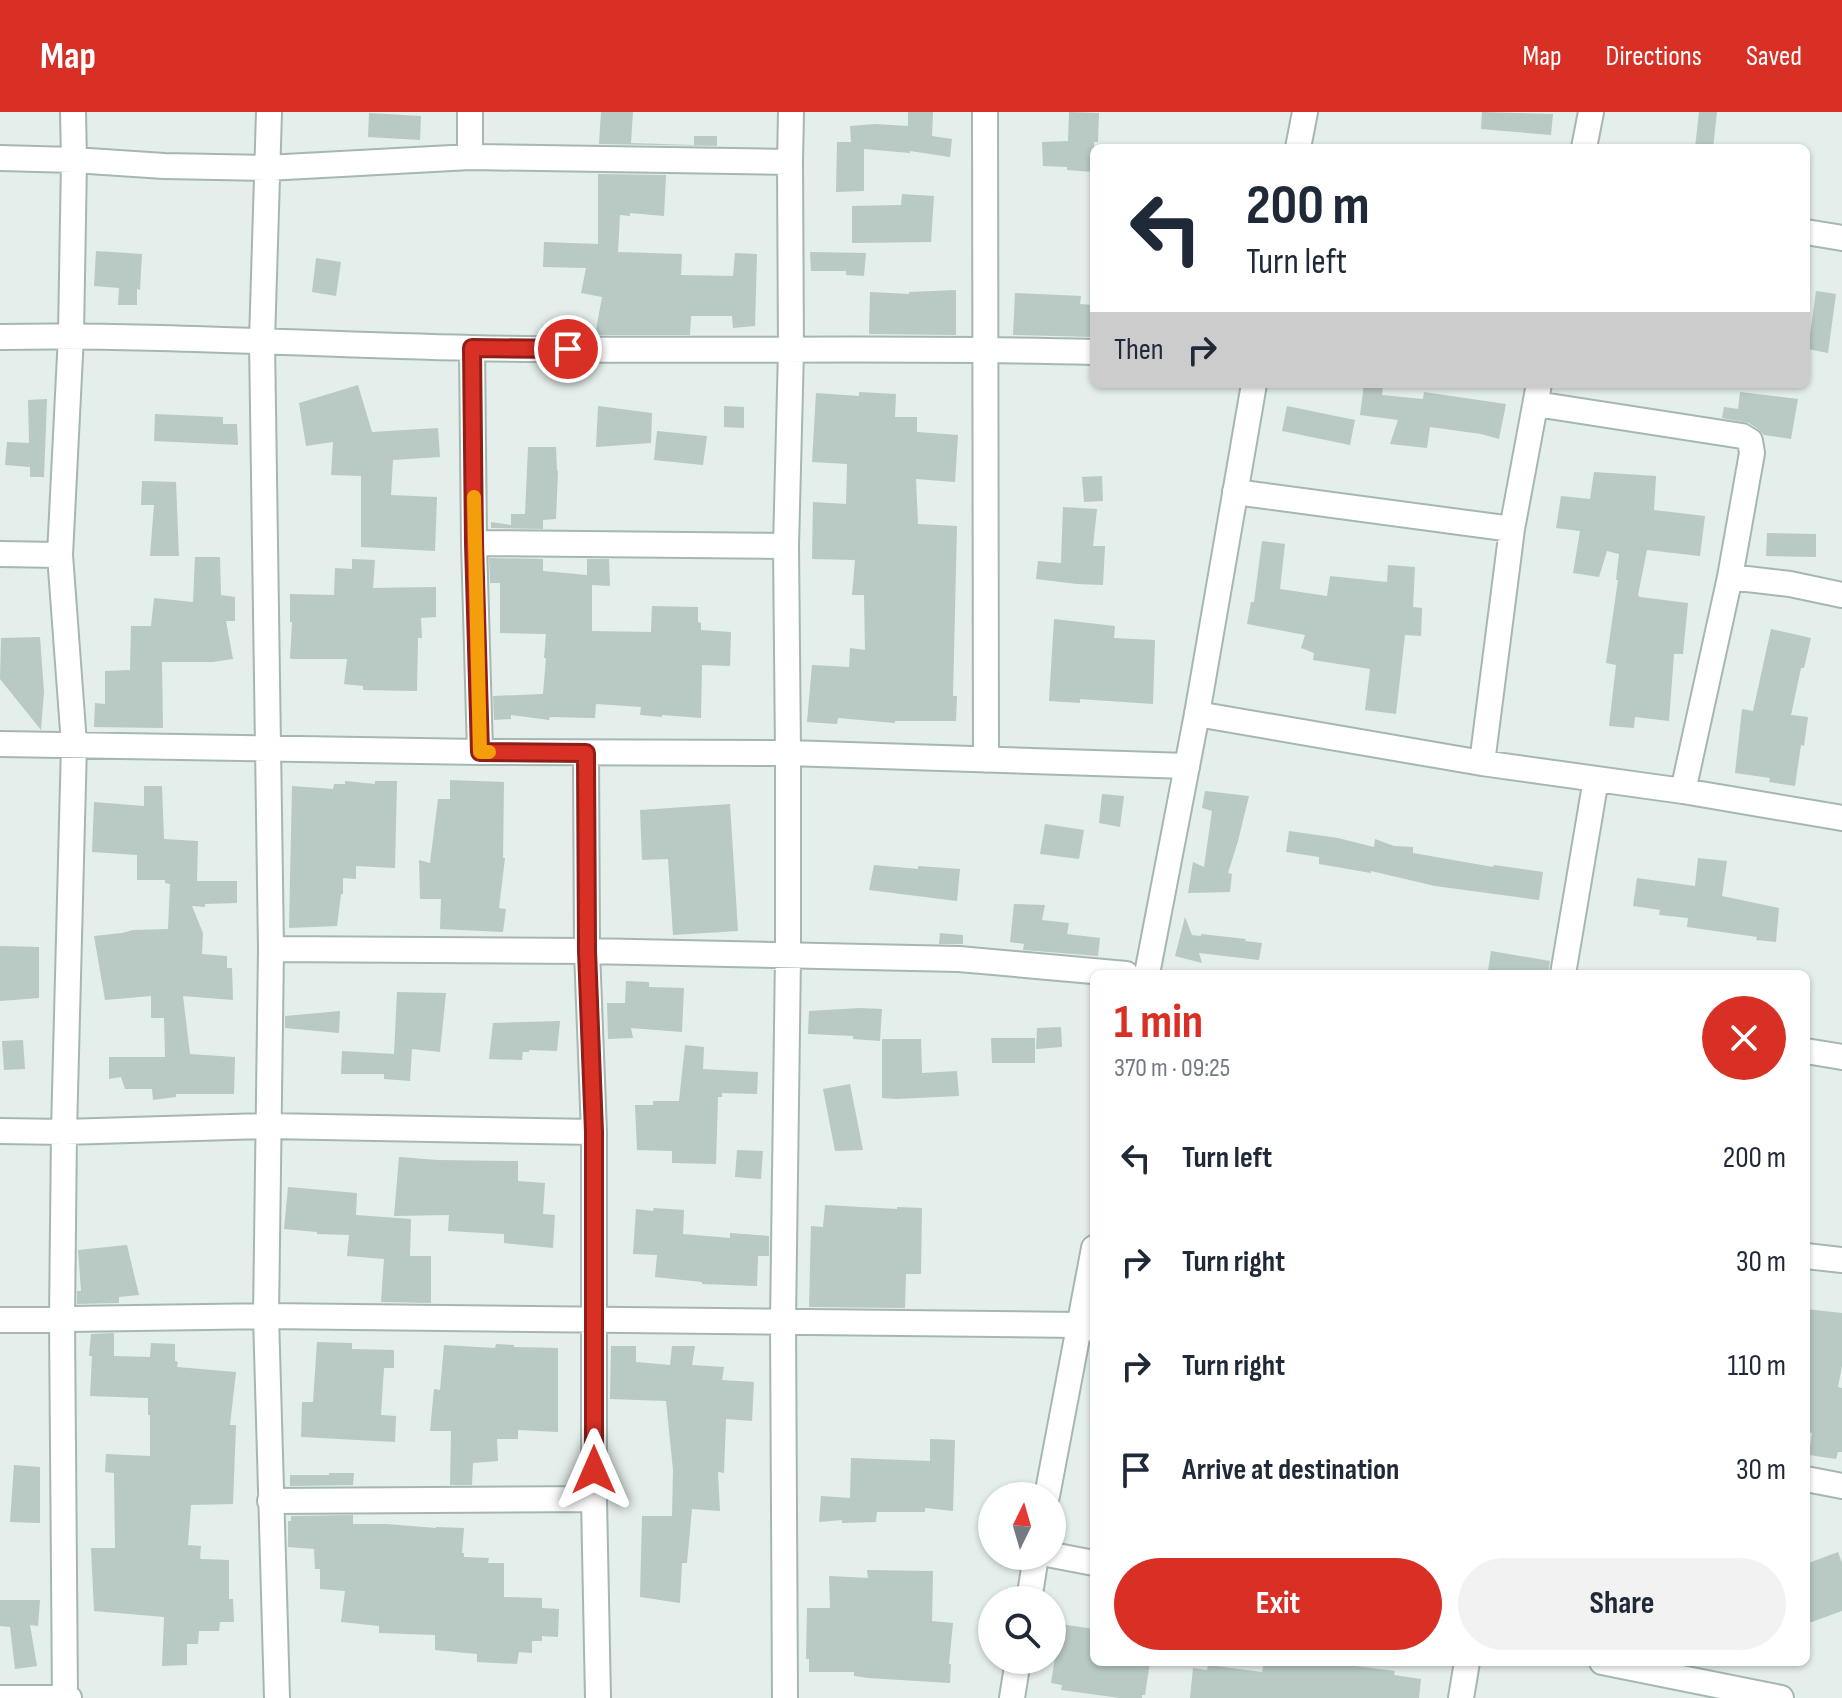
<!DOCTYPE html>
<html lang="en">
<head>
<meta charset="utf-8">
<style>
  :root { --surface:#fff; --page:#f2f2f3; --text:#1f2937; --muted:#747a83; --accent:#d93025 }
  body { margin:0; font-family:"Sofia Sans Condensed",sans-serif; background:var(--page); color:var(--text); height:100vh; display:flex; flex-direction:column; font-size:30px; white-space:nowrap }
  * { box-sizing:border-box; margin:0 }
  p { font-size:26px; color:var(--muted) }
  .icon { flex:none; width:44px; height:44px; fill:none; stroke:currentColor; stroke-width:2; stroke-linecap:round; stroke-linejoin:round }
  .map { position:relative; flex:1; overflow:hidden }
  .sheet { position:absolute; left:1090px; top:858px; width:720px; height:696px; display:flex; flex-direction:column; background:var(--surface); border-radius:12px; box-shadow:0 2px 6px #0004 }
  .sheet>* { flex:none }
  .top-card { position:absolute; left:1090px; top:32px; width:720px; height:244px; border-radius:12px; box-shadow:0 2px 6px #0004; background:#fff; color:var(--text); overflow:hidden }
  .needle { width:52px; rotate:5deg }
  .tools { position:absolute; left:978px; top:1370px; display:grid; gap:16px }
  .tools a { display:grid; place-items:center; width:88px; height:88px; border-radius:50%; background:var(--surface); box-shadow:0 2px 6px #0004; font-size:40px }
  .pin { position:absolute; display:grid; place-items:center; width:68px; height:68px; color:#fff; margin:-34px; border:4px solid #fff; border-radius:50%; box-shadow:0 2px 8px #0007 }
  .me { position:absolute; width:88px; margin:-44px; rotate:0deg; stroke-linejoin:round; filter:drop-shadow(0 0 6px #0008) }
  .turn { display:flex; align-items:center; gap:28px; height:168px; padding:0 24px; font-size:36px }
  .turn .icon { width:104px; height:104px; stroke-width:2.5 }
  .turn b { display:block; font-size:56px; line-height:68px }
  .then { display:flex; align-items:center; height:76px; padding:0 24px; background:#0003; gap:16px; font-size:30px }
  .round { display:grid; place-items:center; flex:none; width:84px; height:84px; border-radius:42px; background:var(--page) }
  .overview { display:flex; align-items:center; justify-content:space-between; height:136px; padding:0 24px }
  h1 { font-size:48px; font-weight:700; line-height:60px; color:var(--accent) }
  .button { display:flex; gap:16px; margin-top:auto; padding:16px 24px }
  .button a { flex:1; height:92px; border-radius:48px; background:var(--accent); color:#fff; font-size:32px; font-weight:700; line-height:92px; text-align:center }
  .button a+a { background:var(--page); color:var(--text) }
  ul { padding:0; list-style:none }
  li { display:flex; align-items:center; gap:24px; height:104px; padding:0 24px }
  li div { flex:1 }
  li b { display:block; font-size:30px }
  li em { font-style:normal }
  header { display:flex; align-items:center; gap:48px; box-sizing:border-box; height:112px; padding:0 40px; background:var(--accent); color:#fff }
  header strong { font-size:38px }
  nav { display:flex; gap:44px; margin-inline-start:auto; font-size:28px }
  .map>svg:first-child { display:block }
  .building { fill:#b9c9c3 }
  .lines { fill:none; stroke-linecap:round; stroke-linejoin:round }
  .minor-casing { stroke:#a6b7b2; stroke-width:28 }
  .tertiary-casing { stroke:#a6b7b2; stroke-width:28 }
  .minor { stroke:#fff; stroke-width:24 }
  .tertiary { stroke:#fff; stroke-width:24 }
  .route-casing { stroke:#8d1f18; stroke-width:20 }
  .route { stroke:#d93025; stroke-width:14 }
  .slow { stroke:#f59e0b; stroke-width:14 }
</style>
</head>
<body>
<header>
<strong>Map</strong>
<nav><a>Map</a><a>Directions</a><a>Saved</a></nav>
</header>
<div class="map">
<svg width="1842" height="1586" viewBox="0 0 1842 1586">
  <rect width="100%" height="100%" fill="#e4eeea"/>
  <!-- building -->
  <path class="building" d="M 601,0 L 633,0 L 631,31 L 694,33 L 694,24 L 717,24 L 717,34 L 599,32 Z
    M 908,0 L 933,0 L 932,24 L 952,27 L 950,45 L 910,39 L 910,41 L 864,37 L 864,79 L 836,80 L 837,30 L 851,30 L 850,14 L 875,12 L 908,14 Z
    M 1069,0 L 1099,1 L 1098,30 L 1094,30 L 1094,60 L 1067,58 L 1067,55 L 1043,54 L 1042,30 L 1068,29 Z
    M 1482,0 L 1553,2 L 1551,23 L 1481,17 Z
    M 1699,0 L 1717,0 L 1713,36 L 1695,36 Z
    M 369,1 L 421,4 L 420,28 L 368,25 Z
    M 598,62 L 666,63 L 664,104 L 630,101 L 630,104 L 620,103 L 618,140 L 682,142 L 681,163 L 733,164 L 735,141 L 757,142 L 755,214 L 733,216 L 732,204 L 691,204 L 690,223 L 595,223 L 602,185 L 581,181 L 586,156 L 543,155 L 544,130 L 598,132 Z
    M 902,82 L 934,84 L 931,130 L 852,131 L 852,94 L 901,93 Z
    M 96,139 L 142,142 L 140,178 L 137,177 L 137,193 L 118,193 L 119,176 L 94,174 Z
    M 810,140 L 866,141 L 864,164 L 846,163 L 846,159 L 811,159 Z
    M 316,146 L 341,150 L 336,184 L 312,180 Z
    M 956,178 L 956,223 L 869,222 L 870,180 L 909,182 L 909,180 Z
    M 1816,179 L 1836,182 L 1828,241 L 1808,237 Z
    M 1015,181 L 1081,184 L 1080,192 L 1094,193 L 1094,225 L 1013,223 Z
    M 1364,272 L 1383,272 L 1382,283 L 1423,287 L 1424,280 L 1506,292 L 1499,327 L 1481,322 L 1430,315 L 1427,336 L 1390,332 L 1398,308 L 1360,303 Z
    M 358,273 L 372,320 L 438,316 L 440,345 L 393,348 L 391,383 L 437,385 L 435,439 L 361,435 L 361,364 L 331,363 L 333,330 L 306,334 L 299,291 Z
    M 859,280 L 896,282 L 895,305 L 917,305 L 917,320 L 958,323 L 955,370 L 916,367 L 918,412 L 957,414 L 953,584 L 957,584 L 956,609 L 895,609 L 895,611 L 838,606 L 837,612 L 807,610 L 812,553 L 849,555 L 850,536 L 865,538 L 864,483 L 852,483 L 855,448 L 812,447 L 813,390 L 846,392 L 847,352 L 812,350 L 816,281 L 859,284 Z
    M 1740,280 L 1798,287 L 1791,327 L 1764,323 L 1758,317 L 1749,311 L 1722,306 L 1724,295 L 1738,297 Z
    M 47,287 L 44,365 L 30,365 L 30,355 L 5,353 L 7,330 L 29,331 L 28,288 Z
    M 598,294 L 652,301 L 651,331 L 596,335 Z
    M 724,294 L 744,295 L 744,316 L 724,315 Z
    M 1287,294 L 1355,308 L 1350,333 L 1282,319 Z
    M 155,302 L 223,305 L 223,312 L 237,312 L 238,333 L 154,329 Z
    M 657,319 L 707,324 L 703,353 L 654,348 Z
    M 528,335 L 556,335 L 557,358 L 558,359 L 556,407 L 543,408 L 543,417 L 491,416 L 491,410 L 511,413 L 511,402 L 525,402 Z
    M 1594,360 L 1656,364 L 1654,398 L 1705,404 L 1700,444 L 1647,438 L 1638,483 L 1640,485 L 1688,491 L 1683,542 L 1674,542 L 1669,609 L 1635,605 L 1634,616 L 1609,614 L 1616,553 L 1606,551 L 1618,468 L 1616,468 L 1619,442 L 1607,439 L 1599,465 L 1573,461 L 1580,419 L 1556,416 L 1561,384 L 1590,387 Z
    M 1102,364 L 1103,389 L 1084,390 L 1082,365 Z
    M 142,369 L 176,370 L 179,444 L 150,444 L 154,393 L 141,393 Z
    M 1063,395 L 1097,397 L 1093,434 L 1105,434 L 1103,473 L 1077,472 L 1036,467 L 1038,449 L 1061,451 Z
    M 1767,421 L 1816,422 L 1816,445 L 1766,444 Z
    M 1262,429 L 1285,432 L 1280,477 L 1327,484 L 1330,464 L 1387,470 L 1388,453 L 1415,455 L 1413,495 L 1422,496 L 1421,524 L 1405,523 L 1396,602 L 1365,598 L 1370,557 L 1313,548 L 1314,541 L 1301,536 L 1305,523 L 1247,512 L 1251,490 L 1254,490 Z
    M 195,445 L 220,445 L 221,483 L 235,485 L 235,509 L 226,509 L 233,547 L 213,550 L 162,550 L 163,616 L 94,615 L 95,591 L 105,592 L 105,559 L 130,558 L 131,514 L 151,514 L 154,486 L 193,490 Z
    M 489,446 L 543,447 L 543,459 L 587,463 L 587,447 L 609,447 L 610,474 L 592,473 L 592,519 L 651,520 L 652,494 L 698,495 L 698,510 L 701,511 L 701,518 L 731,520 L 730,554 L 702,553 L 701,606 L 662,603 L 662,605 L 640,603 L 641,595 L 596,592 L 595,606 L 550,605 L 549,608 L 511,603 L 511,607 L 494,608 L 493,584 L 543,582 L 546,546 L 544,546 L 546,522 L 500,521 L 500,471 L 490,471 Z
    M 352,447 L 375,448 L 373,476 L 436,475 L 436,505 L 421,506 L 422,526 L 418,526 L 417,579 L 363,578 L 363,574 L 344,572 L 347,547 L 292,547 L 290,546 L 292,510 L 290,510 L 290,482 L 334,483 L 335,456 L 352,457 Z
    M 1054,507 L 1115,514 L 1114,526 L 1155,528 L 1153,592 L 1080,587 L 1080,591 L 1049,589 Z
    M 1771,517 L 1811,526 L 1804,556 L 1801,556 L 1791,603 L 1808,605 L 1804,634 L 1801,633 L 1795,674 L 1769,670 L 1770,666 L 1735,661 L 1742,597 L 1753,599 Z
    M 40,525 L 44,580 L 41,618 L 0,567 L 1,526 Z
    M 450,668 L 504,670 L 503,746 L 505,746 L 499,796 L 506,797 L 503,820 L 440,817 L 441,787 L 420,787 L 419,748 L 430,751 L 438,687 L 450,687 Z
    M 345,669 L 375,672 L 375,669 L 397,669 L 395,756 L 356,754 L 356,767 L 343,766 L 343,782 L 341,782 L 337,814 L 289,816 L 292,674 L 333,677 L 334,672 L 345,672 Z
    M 144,674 L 162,674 L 164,727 L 198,729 L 197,769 L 237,769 L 237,791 L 205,792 L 205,795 L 192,794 L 203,821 L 202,842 L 227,844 L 227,856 L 232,856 L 233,888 L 183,884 L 190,942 L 235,945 L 234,982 L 176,982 L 176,985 L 153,988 L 152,977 L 125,977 L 121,965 L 109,967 L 109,945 L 165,945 L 164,906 L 151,906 L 151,884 L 105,888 L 94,824 L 122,821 L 133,818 L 168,817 L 170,772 L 165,771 L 165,768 L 137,768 L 137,743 L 92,740 L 94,690 L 144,694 Z
    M 1205,679 L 1249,684 L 1238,729 L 1228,761 L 1232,762 L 1230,780 L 1188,781 L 1193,750 L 1204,755 L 1212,699 L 1202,696 Z
    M 1102,682 L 1124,684 L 1120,715 L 1099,711 Z
    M 730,692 L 738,819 L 673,823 L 668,747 L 642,748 L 640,698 Z
    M 1045,712 L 1084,718 L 1079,747 L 1040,742 Z
    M 1289,719 L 1338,726 L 1374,735 L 1375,727 L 1394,734 L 1413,735 L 1413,741 L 1493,755 L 1494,753 L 1543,760 L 1539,788 L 1435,774 L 1371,759 L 1371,761 L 1319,752 L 1319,745 L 1286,740 Z
    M 1698,746 L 1727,749 L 1722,784 L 1779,796 L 1776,830 L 1756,828 L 1757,825 L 1687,815 L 1688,806 L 1659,803 L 1660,798 L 1633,794 L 1637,766 L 1695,774 Z
    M 874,753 L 918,757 L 918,754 L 960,757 L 957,789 L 869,778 Z
    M 1014,792 L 1045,793 L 1042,808 L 1069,811 L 1067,822 L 1100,826 L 1098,844 L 1023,838 L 1024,832 L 1010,830 Z
    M 1185,805 L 1192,823 L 1201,824 L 1201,822 L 1246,827 L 1245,829 L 1262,831 L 1259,848 L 1199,841 L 1202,851 L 1175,844 Z
    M 940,821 L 963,823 L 963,832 L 939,832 Z
    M 0,834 L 39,835 L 39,886 L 0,889 Z
    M 1491,839 L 1550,849 L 1548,862 L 1506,862 L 1488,859 Z
    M 626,869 L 649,870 L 649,875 L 684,876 L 682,920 L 631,916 L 633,926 L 608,927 L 607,891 L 625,891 Z
    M 397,880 L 446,881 L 440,940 L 412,937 L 410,969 L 384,967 L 384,962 L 341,962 L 342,939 L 394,942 Z
    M 860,896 L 882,897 L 880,929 L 853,927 L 853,924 L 808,922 L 809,899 Z
    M 340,899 L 339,921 L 285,916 L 285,904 Z
    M 560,909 L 557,939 L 529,938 L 529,940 L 523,940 L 522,948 L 489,947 L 493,911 Z
    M 1061,915 L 1062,935 L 1036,937 L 1037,916 Z
    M 991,926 L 1035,926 L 1035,951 L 992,951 Z
    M 882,927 L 921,927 L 922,961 L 957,959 L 959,984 L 896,987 L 882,986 Z
    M 23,928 L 25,957 L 4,958 L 2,929 Z
    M 685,933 L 704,935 L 703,957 L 758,960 L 757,982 L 722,981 L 722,985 L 718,985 L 716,1052 L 672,1051 L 672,1039 L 637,1038 L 635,993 L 653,993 L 653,989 L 679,989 Z
    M 850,972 L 863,1038 L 835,1039 L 823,977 Z
    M 737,1038 L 763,1039 L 761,1067 L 735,1065 Z
    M 399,1045 L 438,1048 L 518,1049 L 518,1069 L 545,1071 L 543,1102 L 555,1103 L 553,1136 L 504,1131 L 504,1122 L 448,1119 L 449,1103 L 394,1104 Z
    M 288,1075 L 357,1081 L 356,1103 L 411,1107 L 410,1144 L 431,1144 L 431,1191 L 381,1190 L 384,1147 L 347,1144 L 349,1123 L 317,1122 L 317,1120 L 284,1117 Z
    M 825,1093 L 897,1097 L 897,1095 L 922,1096 L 921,1162 L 906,1162 L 905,1196 L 809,1195 L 811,1114 L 823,1115 Z
    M 654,1096 L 684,1098 L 683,1122 L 730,1126 L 730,1121 L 769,1124 L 769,1144 L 758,1144 L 757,1174 L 702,1172 L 702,1170 L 655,1165 L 657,1143 L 633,1142 L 636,1097 L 653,1099 Z
    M 127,1133 L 139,1183 L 119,1185 L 119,1191 L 77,1192 L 77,1179 L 81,1179 L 78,1138 Z
    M 1806,1197 L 1842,1201 L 1842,1254 L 1838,1275 L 1842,1276 L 1842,1340 L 1838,1340 L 1836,1347 L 1809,1343 L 1812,1321 L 1806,1320 Z
    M 114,1221 L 114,1244 L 150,1245 L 151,1231 L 175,1232 L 175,1249 L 178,1250 L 177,1255 L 236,1260 L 230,1313 L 236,1313 L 233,1392 L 191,1393 L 188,1433 L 201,1434 L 200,1446 L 202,1447 L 229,1448 L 229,1487 L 233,1487 L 234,1510 L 220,1510 L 219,1519 L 199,1519 L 198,1532 L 187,1532 L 187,1553 L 162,1554 L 164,1505 L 94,1499 L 91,1436 L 115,1436 L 114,1361 L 105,1360 L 106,1342 L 150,1344 L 150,1303 L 148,1303 L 148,1286 L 90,1284 L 92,1244 L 89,1244 L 91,1222 Z
    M 317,1230 L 352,1231 L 352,1237 L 394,1238 L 394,1256 L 384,1256 L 381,1303 L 396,1304 L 395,1330 L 301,1325 L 302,1290 L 313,1290 Z
    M 496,1232 L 514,1233 L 514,1235 L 558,1236 L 558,1320 L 518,1318 L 518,1327 L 497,1327 L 498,1349 L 473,1351 L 472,1373 L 450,1373 L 451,1319 L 430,1319 L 434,1277 L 440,1278 L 444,1233 L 495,1236 Z
    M 611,1234 L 636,1234 L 636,1250 L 670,1253 L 672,1234 L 695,1234 L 692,1253 L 724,1255 L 722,1268 L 754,1270 L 752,1309 L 726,1307 L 724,1361 L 718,1360 L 720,1399 L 692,1397 L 687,1451 L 682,1451 L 680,1491 L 640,1485 L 642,1404 L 672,1404 L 673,1358 L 666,1289 L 610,1287 Z
    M 930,1327 L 955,1328 L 953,1399 L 925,1396 L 925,1400 L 877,1400 L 876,1410 L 842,1411 L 842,1408 L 819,1410 L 821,1384 L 850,1386 L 851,1346 L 930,1349 Z
    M 14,1353 L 40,1355 L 40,1411 L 10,1410 Z
    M 329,1361 L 354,1361 L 353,1373 L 290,1374 L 290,1363 L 329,1363 Z
    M 353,1403 L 353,1412 L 386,1412 L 436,1416 L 436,1415 L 464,1416 L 462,1441 L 464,1441 L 464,1445 L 489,1446 L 488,1451 L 504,1451 L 504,1485 L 542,1486 L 542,1496 L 559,1497 L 558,1525 L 542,1524 L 542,1529 L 532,1529 L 532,1541 L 519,1540 L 517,1552 L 477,1550 L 477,1542 L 435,1538 L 435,1523 L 379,1521 L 379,1514 L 341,1510 L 345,1479 L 320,1477 L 320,1457 L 315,1457 L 314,1437 L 288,1435 L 288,1409 L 291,1409 L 291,1404 Z
    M 1838,1440 L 1842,1451 L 1842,1499 L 1806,1512 L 1806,1452 Z
    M 867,1458 L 933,1459 L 932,1509 L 953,1511 L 949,1552 L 951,1552 L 950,1571 L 868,1566 L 854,1564 L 854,1560 L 809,1560 L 809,1547 L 806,1547 L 807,1496 L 830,1496 L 829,1464 L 868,1466 Z
    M 0,1488 L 40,1488 L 38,1514 L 30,1513 L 37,1554 L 15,1557 L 10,1515 L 0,1514 Z
    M 1060,1512 L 1094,1517 L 1094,1550 L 1150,1550 L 1145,1583 L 1142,1583 L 1142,1586 L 1120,1586 L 1061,1578 L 1062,1573 L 1051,1571 L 1055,1545 L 1056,1546 Z
    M 1264,1550 L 1324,1550 L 1395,1559 L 1394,1563 L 1421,1567 L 1419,1586 L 1190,1586 L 1193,1556 L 1207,1558 L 1208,1553 L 1262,1560 Z"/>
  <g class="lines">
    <defs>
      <path id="minor" d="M 269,0 L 262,229 L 271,837 L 266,1204 L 277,1586
        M 470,0 L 470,45
        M 985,0 L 986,648
        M 1584,36 L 1591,0
        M 0,46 L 74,48 L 164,54 L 267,56 L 470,45 L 790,50
        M 1806,120 L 1842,126
        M 0,225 C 157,222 314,233 471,236 C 679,241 887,234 1094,240
        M 472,236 L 474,431 L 480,640
        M 1536,292 L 1742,324 L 1750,329 L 1752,341 L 1730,465 L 1683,679
        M 1235,380 L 1512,417
        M 474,431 L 786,434
        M 0,442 L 60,443
        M 1730,465 L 1790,472 L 1842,483
        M 1197,602 L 1482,651 L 1683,679 L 1842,706
        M 0,632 L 480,640 L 788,641 L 1187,654
        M 586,641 L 587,839 L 594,1020 L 594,1387 L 598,1586
        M 1482,651 L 1512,417 L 1539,272
        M 271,837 L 587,839 L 959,847 L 1126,862
        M 1563,862 L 1596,667
        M 1806,939 L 1842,945
        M 0,1019 L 64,1020 L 268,1014 L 594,1020
        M 1806,1144 L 1842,1148
        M 0,1208 L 266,1204 L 1078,1213 L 1094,1217
        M 1806,1367 L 1842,1374
        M 270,1389 L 594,1387
        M 1052,1443 L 1094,1451
        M 1602,1550 L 1781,1586
        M 0,1586 L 69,1586
        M 65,1586 L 62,1208 L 64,1020 L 74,632 L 60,443 L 71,223 L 74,48 L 73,0
        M 785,1586 L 783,1210 L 788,843 L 788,641 L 786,434 L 791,238 L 790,50 L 791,0
        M 1461,1586 L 1467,1550"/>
      <path id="tertiary" d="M 1298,36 L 1305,0
        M 1147,862 L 1197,602 L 1254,272
        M 1047,1384 L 1094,1136
        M 1029,1488 L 1036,1444
        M 1012,1586 L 1018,1548"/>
    </defs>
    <!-- minor casing -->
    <use href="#minor" class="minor-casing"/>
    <!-- tertiary casing -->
    <use href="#tertiary" class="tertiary-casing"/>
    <!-- minor -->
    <use href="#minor" class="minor"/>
    <!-- tertiary -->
    <use href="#tertiary" class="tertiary"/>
  </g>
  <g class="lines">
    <defs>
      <path id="route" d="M 568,237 L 472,236 L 474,431 L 480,640 L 586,641 L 587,839 L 594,1020 L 594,1358"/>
    </defs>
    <!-- route casing -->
    <use href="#route" class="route-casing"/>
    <!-- route -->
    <use href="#route" class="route"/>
    <!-- slow -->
    <path class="slow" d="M 474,385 L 480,640 L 489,640"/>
  </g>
</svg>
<div class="tools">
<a><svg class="needle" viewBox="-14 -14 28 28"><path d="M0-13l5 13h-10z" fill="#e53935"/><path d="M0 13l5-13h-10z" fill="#747a83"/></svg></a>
<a><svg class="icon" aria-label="search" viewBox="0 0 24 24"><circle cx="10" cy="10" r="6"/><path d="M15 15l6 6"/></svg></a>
</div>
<div class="pin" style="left:568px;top:237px;background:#d93025"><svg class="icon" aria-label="arrive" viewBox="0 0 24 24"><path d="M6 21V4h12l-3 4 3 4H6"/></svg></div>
<svg class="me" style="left:594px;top:1358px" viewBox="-20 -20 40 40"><path d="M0-17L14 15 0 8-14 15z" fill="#d93025" stroke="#fff" stroke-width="4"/></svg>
<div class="top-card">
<div class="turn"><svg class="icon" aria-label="left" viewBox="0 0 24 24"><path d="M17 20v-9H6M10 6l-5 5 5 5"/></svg><div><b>200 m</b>Turn left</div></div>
<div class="then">Then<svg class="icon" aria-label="right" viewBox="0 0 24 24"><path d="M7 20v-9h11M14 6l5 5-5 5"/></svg></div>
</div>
<section class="sheet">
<div class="overview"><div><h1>1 min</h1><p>370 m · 09:25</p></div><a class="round" style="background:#d93025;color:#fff"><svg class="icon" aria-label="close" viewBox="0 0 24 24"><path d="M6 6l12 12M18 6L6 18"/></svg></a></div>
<ul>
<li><svg class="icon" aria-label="left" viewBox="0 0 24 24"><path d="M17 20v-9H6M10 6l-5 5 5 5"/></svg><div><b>Turn left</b></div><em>200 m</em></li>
<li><svg class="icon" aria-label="right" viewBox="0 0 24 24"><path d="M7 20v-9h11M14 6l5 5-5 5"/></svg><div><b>Turn right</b></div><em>30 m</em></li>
<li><svg class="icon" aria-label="right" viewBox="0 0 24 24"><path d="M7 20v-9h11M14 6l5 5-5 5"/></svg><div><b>Turn right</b></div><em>110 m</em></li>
<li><svg class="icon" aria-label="arrive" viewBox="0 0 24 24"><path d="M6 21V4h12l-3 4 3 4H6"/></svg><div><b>Arrive at destination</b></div><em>30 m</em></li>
</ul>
<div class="button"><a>Exit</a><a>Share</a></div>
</section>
</div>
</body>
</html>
